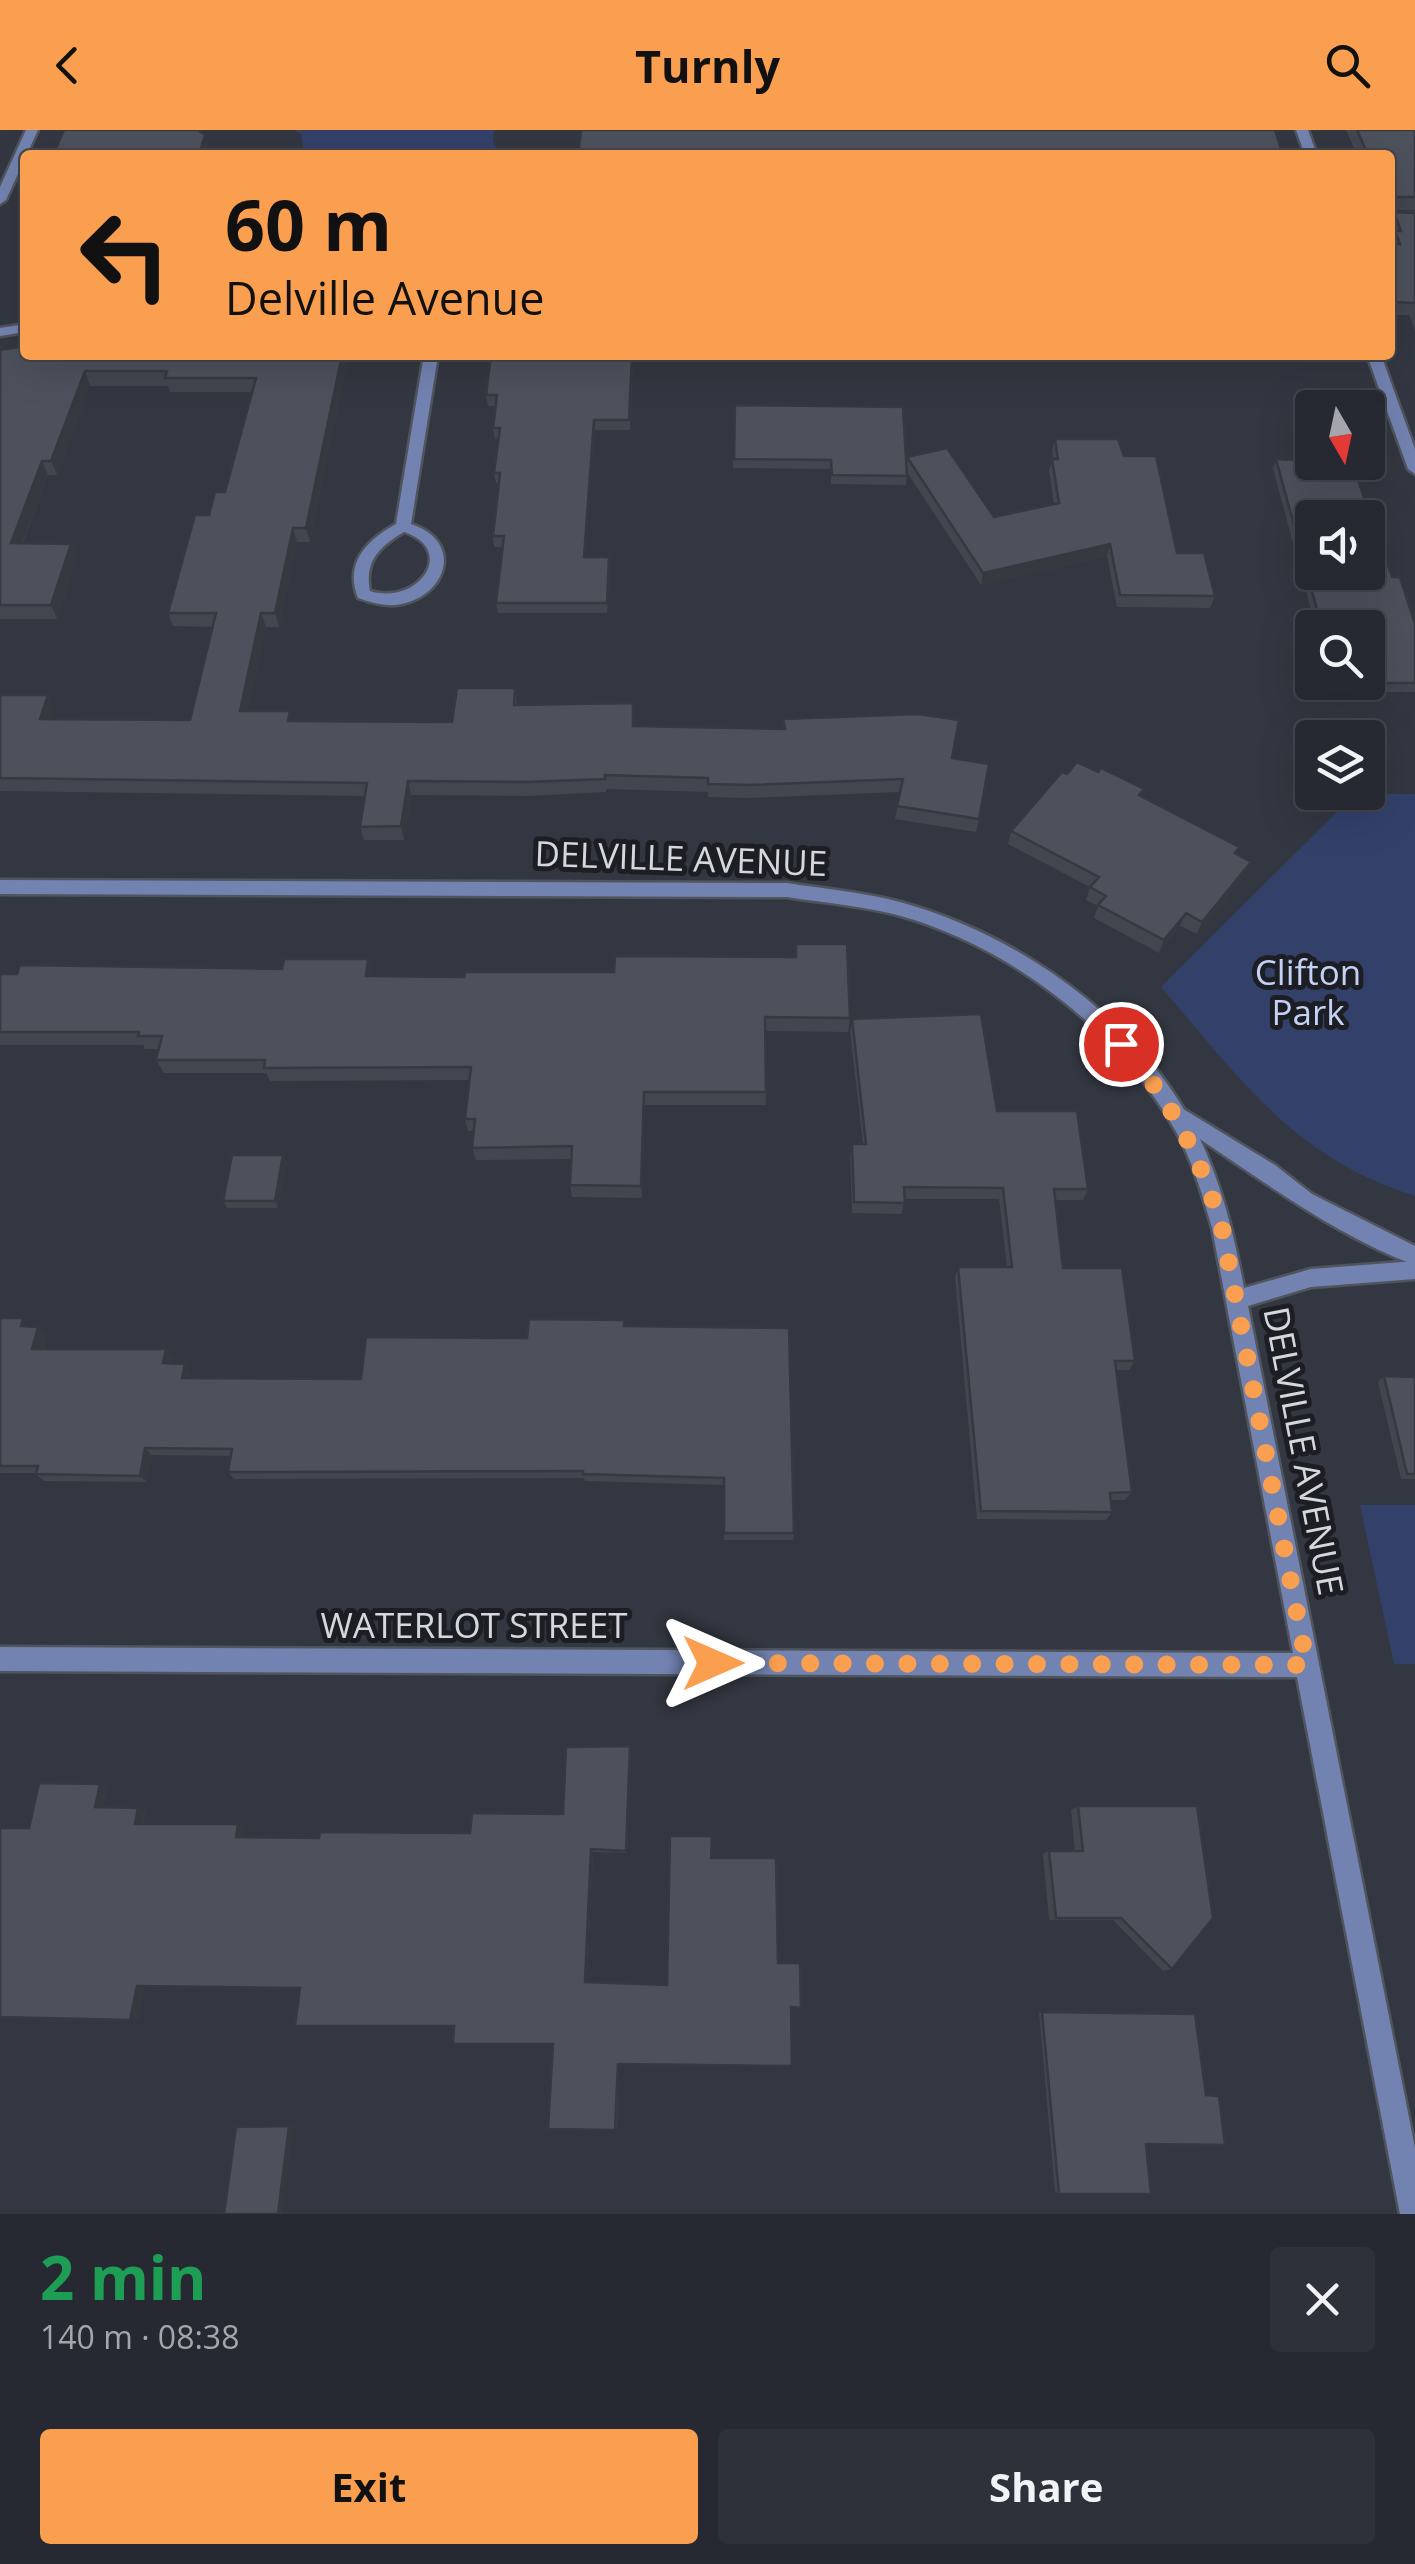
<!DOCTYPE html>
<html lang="en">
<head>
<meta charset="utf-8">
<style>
  :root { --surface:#262931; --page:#2e3139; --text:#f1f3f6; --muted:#a4a6ab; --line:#42454d; --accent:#fa9f4f }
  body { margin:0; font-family:"Open Sans",sans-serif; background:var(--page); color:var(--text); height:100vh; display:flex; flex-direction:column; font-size:38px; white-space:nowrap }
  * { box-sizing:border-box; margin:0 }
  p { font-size:32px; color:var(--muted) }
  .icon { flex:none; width:55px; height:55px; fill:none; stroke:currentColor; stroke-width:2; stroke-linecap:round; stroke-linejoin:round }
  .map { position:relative; height:2084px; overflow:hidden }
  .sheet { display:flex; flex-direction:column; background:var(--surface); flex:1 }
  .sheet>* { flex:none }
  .top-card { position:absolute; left:20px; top:20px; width:1375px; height:210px; border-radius:10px; box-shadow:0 10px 40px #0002,0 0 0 2px var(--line); background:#fa9f4f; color:#111; overflow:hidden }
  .needle { width:65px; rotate:171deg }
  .fabs { position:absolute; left:1295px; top:260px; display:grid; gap:20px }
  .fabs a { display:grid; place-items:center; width:90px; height:90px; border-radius:10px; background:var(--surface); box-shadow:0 10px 40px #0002,0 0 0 2px var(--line); font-size:50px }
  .pin { position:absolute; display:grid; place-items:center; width:85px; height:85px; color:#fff; margin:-42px; border:5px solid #fff; border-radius:50%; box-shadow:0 2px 10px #0007 }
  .me { position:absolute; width:110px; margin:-55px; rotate:90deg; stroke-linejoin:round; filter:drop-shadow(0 0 8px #0008) }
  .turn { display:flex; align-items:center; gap:35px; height:210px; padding:0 40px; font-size:45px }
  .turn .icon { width:130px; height:130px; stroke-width:2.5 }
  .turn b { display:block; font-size:70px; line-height:85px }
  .round { display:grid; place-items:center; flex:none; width:105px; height:105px; border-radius:10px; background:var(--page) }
  .headline { display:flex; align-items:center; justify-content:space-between; height:170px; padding:0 40px }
  h1 { font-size:60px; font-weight:700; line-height:75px; color:#1e9e55 }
  .cta { display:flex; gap:20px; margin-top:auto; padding:20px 40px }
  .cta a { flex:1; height:115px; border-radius:10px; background:var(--accent); color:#111; font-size:40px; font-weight:700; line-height:115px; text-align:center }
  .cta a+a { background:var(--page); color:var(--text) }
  header { display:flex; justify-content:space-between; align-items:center; height:130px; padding:0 40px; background:var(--accent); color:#111; font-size:45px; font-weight:700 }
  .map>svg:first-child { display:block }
  .green { fill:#33416a }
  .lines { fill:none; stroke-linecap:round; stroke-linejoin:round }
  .lane-casing { stroke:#50545d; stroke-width:5 }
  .street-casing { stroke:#50545d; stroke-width:5 }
  .lane { fill:#7383b1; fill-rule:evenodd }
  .street { fill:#7383b1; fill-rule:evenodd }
  .wall { fill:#42464f }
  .shaded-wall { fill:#363940 }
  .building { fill:#4d515c; stroke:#363940; stroke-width:2.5; fill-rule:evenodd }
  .route { stroke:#fa9f4f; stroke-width:18; stroke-dasharray:0 32.4 }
  .labels { text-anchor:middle; stroke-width:10; stroke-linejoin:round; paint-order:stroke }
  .street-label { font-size:35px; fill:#d4d7dd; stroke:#1c1e23 }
  .park-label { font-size:35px; fill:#c3d1f5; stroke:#1c1e23 }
</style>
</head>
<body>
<header><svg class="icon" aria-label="back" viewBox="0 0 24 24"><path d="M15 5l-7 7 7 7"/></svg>Turnly<svg class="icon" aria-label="search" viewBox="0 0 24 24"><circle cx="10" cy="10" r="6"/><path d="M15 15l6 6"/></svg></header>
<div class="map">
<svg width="1415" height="2084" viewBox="0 0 1415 2084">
  <rect width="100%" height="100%" fill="#333741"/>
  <!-- green -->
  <path class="green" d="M 294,0 L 494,0 L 493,11 L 501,25 L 304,25 L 301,4 Z
    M 1355,664 L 1415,664 L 1415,1066 C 1292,1026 1242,951 1161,857 Z
    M 1360,1375 L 1415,1375 L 1415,1534 L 1394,1534 Z"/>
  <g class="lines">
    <defs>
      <path id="lane" d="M 1175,974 L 1275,1035 L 1312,1064 L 1415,1116 L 1415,1135 C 1328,1103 1246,1038 1168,988 L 1165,982 L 1168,976 Z"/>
      <path id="street" d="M 26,0 L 38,0 L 6,70 L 0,74 L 0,57 Z
        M 1296,0 L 1308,0 L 1317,25 L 1305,25 Z
        M 1390,84 L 1415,84 L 1415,92 L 1390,92 Z
        M 25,194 L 25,202 L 0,206 L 0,198 Z
        M 424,225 L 438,225 L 411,394 C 466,412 446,469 396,475 C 382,476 370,472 358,468 C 344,433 367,410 396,394 ZM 404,402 C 458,420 418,476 370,461 C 364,431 380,416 404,402 Z
        M 1367,225 L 1381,225 L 1415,319 L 1415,344 L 1408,339 Z
        M 0,750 L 787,753 C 824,759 863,762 900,772 C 1020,805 1142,891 1198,1005 C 1222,1054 1234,1105 1244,1158 L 1311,1139 L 1415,1131 L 1415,1149 L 1311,1157 L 1248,1176 L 1415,2018 L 1415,2084 L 1400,2084 L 1297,1547 L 0,1541 L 0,1517 L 1293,1523 L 1212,1098 C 1202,1064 1192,1029 1174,998 C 1117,899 1010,817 901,786 C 864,776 825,773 787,767 L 0,764 Z"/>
    </defs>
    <!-- lane casing -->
    <use href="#lane" class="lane-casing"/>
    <!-- street casing -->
    <use href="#street" class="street-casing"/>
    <!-- lane -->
    <use href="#lane" class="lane"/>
    <!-- street -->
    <use href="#street" class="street"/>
  </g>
  <!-- wall -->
  <path class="wall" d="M 1346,0 L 1415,0 L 1415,80 L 1390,80 L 1390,25 L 1357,25 Z
    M 1394,82 L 1415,83 L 1415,200 L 1409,185 L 1390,185 L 1390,113 L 1393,106 L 1390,99 L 1390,91 Z
    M 0,220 L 25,225 L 348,225 L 310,412 L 297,412 L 279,497 L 266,497 L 248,581 L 294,591 L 452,592 L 515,558 L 517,575 L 634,596 L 783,599 L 783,589 L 952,628 L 979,689 L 976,702 L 895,689 L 900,662 L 747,668 L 708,667 L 708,662 L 606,659 L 606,662 L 528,666 L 411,665 L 404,710 L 364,710 L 360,697 L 365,666 L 0,661 L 0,565 L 54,579 L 51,589 L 190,590 L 212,497 L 173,496 L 168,483 L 209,385 L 225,362 L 252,262 L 170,262 L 168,256 L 90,256 L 57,345 L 48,345 L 23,413 L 71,414 L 77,428 L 57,489 L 0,489 Z
    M 633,225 L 630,300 L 595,300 L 585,427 L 610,437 L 607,483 L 498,483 L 496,473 L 502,417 L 494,417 L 493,406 L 499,353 L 496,353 L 494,343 L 499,309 L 495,309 L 493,298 L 496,276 L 488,276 L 486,265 Z
    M 1220,225 L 1320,225 L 1319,228 L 1220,227 Z
    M 735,275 L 907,327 L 994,387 L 1054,374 L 1049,341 L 1052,329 L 1053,329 L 1052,321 L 1055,309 L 1124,326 L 1177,423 L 1215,466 L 1210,478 L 1117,477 L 1107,426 L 981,455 L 907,342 L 906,355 L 831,354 L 831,339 L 733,338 Z
    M 1276,329 L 1415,494 L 1415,562 L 1374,562 L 1368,541 L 1368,498 L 1316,498 L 1273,339 Z
    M 1067,644 L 1141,667 L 1239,717 L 1236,724 L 1245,745 L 1197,804 L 1180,796 L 1159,823 L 1094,788 L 1098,776 L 1086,770 L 1090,757 L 1008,714 L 1011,701 Z
    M 796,814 L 850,888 L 848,902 L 765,901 L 766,975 L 645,975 L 642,1068 L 572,1067 L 570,1055 L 571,1029 L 476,1030 L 472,1018 L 474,1001 L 468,1001 L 465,989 L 470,950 L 270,951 L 266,943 L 164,943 L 156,930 L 159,919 L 145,919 L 143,915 L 0,915 L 0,844 L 282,839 L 368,829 L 373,843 L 372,846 L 464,847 L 614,842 L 795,827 Z
    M 852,889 L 997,981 L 1088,1059 L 1083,1070 L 1055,1070 L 1063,1138 L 1135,1231 L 1129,1240 L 1116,1240 L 1132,1362 L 1125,1370 L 1111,1370 L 1112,1382 L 1106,1390 L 977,1389 L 955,1147 L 958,1137 L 1007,1137 L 999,1069 L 904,1069 L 902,1084 L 852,1083 L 850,1026 L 852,1014 L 863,1014 L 850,902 Z
    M 283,1025 L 286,1032 L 278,1078 L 227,1078 L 223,1071 Z
    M 0,1188 L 31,1197 L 46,1205 L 43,1219 L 172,1227 L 171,1233 L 191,1242 L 190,1248 L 361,1249 L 527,1208 L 624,1190 L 625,1196 L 794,1403 L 793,1410 L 724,1410 L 724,1355 L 585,1351 L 584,1348 L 234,1349 L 228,1342 L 231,1326 L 152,1325 L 147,1352 L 44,1351 L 36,1344 L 36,1343 L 0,1343 Z
    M 1384,1246 L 1415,1247 L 1415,1349 L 1401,1349 L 1378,1252 Z
    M 631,1620 L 627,1723 L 593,1722 L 587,1852 L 667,1855 L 711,1728 L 778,1833 L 791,1877 L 619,1934 L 617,1998 L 553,1914 L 454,1896 L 300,1858 L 144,1856 L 138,1890 L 29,1698 L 107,1657 L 103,1677 L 138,1678 L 145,1680 L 143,1694 L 244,1696 L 242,1707 L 319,1708 L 470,1703 L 563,1684 Z
    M 1078,1676 L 1172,1839 L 1163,1841 L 1113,1790 L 1049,1790 L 1043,1724 L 1049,1721 L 1075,1721 L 1071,1680 Z
    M 1039,1882 L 1195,1884 L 1146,2014 L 1059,2064 L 1055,2062 Z"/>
  <!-- shaded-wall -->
  <path class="shaded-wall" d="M 205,5 L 209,19 L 207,25 L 199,25 Z
    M 342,225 L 348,225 L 310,412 L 306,398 Z
    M 85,241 L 90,256 L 57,345 L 51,331 Z
    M 594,290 L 595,300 L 585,437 L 584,427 Z
    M 42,331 L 48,345 L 17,427 L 11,413 Z
    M 293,398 L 297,412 L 279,497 L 275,483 Z
    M 71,414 L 77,428 L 57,489 L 51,475 Z
    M 1110,414 L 1107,426 L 981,455 L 983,443 Z
    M 261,483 L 266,497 L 245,595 L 240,581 Z
    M 48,565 L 54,579 L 47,603 L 40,589 Z
    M 408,651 L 411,665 L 404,710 L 401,696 Z
    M 1251,732 L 1245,745 L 1197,804 L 1202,792 Z
    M 1186,783 L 1180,796 L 1159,823 L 1164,810 Z
    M 368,829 L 373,843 L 370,860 L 366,846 Z
    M 644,962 L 645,975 L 642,1068 L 641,1056 Z
    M 283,1025 L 286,1032 L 278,1078 L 275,1071 Z
    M 38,1197 L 46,1205 L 40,1227 L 32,1219 Z
    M 166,1219 L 172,1227 L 170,1241 L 163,1233 Z
    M 185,1234 L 191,1242 L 189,1255 L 182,1248 Z
    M 145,1318 L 152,1325 L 147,1352 L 140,1346 Z
    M 100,1654 L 107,1657 L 103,1679 L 95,1677 Z
    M 138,1678 L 145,1680 L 142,1696 L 135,1694 Z
    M 238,1694 L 244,1696 L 242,1709 L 236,1707 Z
    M 591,1719 L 593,1722 L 587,1853 L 585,1852 Z
    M 137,1856 L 144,1856 L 138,1890 L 130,1890 Z
    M 294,1995 L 282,2084 L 278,2084 L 289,1996 Z"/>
  <!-- building -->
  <path class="building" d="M 64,0 L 198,0 L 205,5 L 199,25 L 53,25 Z
    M 581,0 L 1275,0 L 1283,25 L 578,25 Z
    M 1357,0 L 1415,0 L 1415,67 L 1395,67 L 1391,76 L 1390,25 L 1368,25 Z
    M 1394,82 L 1415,83 L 1415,173 L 1390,172 L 1390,113 L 1400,114 L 1395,101 L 1401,101 Z
    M 25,216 L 25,225 L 342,225 L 306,398 L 293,398 L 275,483 L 261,483 L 240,581 L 290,581 L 288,591 L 452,592 L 457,558 L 515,558 L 514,575 L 633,573 L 633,596 L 785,599 L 783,589 L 918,584 L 959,590 L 952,628 L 989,634 L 979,689 L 897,676 L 903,649 L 748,655 L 708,654 L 708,648 L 605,645 L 605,649 L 526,652 L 408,651 L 401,696 L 360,697 L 367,653 L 0,648 L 0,565 L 48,565 L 40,589 L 190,590 L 216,483 L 168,483 L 195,385 L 209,385 L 215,362 L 225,362 L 256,248 L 165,248 L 167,241 L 85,241 L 51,331 L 42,331 L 11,413 L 71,414 L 51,475 L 0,475 L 0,220 Z
    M 491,225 L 632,225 L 629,290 L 594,290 L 584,427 L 609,427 L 607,473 L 496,473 L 504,406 L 493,406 L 500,343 L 494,343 L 500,298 L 493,298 L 497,265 L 486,265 Z
    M 735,275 L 903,277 L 907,346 L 832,345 L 831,330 L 734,329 Z
    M 1055,309 L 1118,309 L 1124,326 L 1156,326 L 1177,423 L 1204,423 L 1215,466 L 1120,465 L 1110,414 L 983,443 L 907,327 L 947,318 L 994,387 L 1059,373 L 1052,329 L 1058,329 Z
    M 1276,329 L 1312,331 L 1312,332 L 1352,333 L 1392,447 L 1400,447 L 1415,494 L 1415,553 L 1378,553 L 1368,519 L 1368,498 L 1322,498 ZM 1312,388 L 1368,388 L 1368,442 L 1312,442 Z
    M 1077,632 L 1098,642 L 1101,638 L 1144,659 L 1139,665 L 1239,717 L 1235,723 L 1251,732 L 1202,792 L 1186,783 L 1164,810 L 1098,775 L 1106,766 L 1090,757 L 1099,747 L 1011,701 L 1062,642 L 1067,644 Z
    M 796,814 L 847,814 L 850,888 L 765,887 L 766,962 L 644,962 L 641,1056 L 570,1055 L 572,1016 L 472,1018 L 475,989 L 465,989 L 471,937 L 264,938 L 265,930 L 156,930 L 162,906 L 138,906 L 139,902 L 0,902 L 0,844 L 17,844 L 20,835 L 282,839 L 284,829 L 368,829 L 366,846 L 464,847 L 465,842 L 614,842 L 615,826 L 796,827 Z
    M 981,884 L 997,981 L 1077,981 L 1088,1059 L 1054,1059 L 1063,1138 L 1122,1138 L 1135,1231 L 1115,1231 L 1132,1362 L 1110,1363 L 1112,1382 L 981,1381 L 958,1137 L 1012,1137 L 1003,1058 L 904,1057 L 905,1073 L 854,1072 L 852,1014 L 866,1014 L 852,889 Z
    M 232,1025 L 283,1025 L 275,1071 L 223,1071 Z
    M 0,1188 L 23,1188 L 21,1196 L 38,1197 L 32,1219 L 166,1219 L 163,1233 L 185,1234 L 182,1248 L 361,1249 L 366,1207 L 527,1208 L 529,1189 L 624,1190 L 624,1196 L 789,1198 L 794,1403 L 724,1403 L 724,1348 L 583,1344 L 583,1341 L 228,1342 L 232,1319 L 145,1318 L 140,1346 L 36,1344 L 38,1336 L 0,1336 Z
    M 1384,1246 L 1415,1247 L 1415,1344 L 1407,1344 Z
    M 630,1616 L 626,1721 L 591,1719 L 585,1852 L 667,1855 L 670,1706 L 712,1706 L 711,1728 L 776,1728 L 778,1833 L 800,1833 L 801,1878 L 791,1877 L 792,1936 L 618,1934 L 615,2000 L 548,1999 L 553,1914 L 453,1914 L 454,1896 L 295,1896 L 300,1858 L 137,1856 L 130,1890 L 0,1887 L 0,1698 L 29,1698 L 39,1653 L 100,1654 L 95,1677 L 138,1678 L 135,1694 L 238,1694 L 236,1707 L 319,1708 L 320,1702 L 470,1703 L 472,1683 L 563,1684 L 566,1617 Z
    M 1078,1676 L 1197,1676 L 1213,1788 L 1172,1839 L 1121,1788 L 1056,1788 L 1049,1721 L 1083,1721 Z
    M 1042,1882 L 1195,1884 L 1206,1965 L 1219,1966 L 1225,2015 L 1146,2014 L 1151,2064 L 1059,2064 Z
    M 289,1996 L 278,2084 L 224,2084 L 236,1997 Z"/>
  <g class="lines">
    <!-- route -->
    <path class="route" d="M 713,1533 L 1307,1535 L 1222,1098 C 1199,1024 1173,973 1121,914"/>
  </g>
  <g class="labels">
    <!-- street labels -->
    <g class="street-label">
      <text transform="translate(681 729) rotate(2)" y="12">DELVILLE AVENUE</text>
      <text transform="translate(1303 1321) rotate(79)" y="12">DELVILLE AVENUE</text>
      <text x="474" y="1508">WATERLOT STREET</text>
    </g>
    <!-- park labels -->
    <g class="park-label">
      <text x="1308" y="855">Clifton<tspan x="1308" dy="40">Park</tspan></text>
    </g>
  </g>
</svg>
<div class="fabs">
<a><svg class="needle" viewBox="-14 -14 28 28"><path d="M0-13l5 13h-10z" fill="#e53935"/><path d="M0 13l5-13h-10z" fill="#a4a6ab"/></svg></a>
<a><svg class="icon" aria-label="sound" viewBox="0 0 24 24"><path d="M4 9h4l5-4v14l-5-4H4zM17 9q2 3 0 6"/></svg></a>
<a><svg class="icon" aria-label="search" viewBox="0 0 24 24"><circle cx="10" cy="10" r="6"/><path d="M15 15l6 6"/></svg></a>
<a><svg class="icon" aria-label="layers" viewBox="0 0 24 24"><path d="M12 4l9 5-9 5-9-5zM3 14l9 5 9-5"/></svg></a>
</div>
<div class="pin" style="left:1121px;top:914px;background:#d93025"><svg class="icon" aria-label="arrive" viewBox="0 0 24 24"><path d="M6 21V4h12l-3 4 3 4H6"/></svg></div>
<svg class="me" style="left:713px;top:1533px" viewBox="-20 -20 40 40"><path d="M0-17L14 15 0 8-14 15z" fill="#fa9f4f" stroke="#fff" stroke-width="4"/></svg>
<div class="top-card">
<div class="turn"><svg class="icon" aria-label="left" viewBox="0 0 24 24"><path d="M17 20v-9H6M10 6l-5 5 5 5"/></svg><div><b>60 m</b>Delville Avenue</div></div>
</div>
</div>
<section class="sheet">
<div class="headline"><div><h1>2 min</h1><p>140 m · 08:38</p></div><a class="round"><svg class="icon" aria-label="close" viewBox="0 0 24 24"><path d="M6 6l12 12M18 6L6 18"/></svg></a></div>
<div class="cta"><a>Exit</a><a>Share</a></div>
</section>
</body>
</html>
